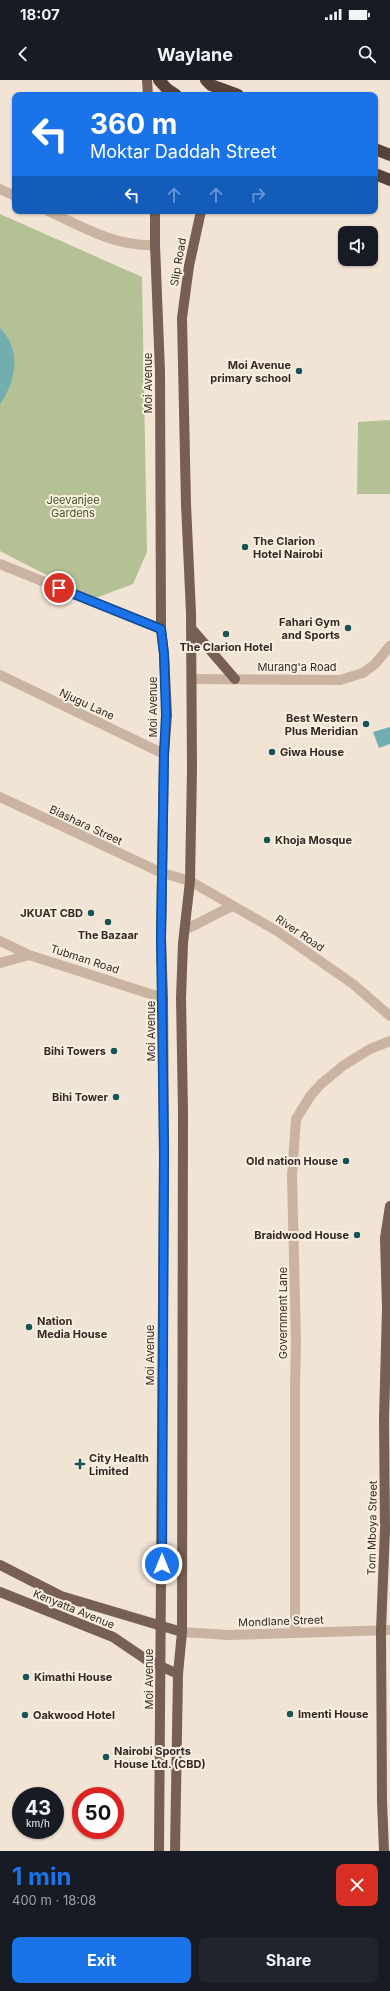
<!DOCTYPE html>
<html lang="en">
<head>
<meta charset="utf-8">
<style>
  :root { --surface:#171b24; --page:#20242c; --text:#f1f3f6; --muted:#9ea1a6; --accent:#1a73e8 }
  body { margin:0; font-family:Inter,sans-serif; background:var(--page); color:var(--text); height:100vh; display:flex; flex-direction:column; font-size:15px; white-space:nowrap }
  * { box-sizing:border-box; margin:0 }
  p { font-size:13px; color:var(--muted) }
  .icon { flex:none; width:22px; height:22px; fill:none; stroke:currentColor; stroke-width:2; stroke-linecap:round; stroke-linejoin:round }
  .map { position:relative; height:1771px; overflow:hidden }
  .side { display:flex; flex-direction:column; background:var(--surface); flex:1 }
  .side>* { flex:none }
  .top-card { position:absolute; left:12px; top:12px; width:366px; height:122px; border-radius:8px; box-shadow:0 1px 3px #0004; background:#1a73e8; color:#fff; overflow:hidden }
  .fabs { position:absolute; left:338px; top:146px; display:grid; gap:8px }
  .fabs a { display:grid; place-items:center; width:40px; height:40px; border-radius:8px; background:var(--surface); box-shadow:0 1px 3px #0004; font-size:20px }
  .speed { position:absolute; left:12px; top:1707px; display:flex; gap:8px; font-size:20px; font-weight:700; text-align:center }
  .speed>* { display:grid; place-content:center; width:52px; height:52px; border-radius:50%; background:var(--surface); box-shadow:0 1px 3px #0004; line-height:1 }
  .speed small { font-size:10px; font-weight:400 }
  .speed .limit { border:6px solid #d22; background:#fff; color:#111 }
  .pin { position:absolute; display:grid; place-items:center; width:34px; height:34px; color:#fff; margin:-17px; border:2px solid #fff; border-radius:50%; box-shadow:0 1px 4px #0007 }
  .me { position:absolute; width:44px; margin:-22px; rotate:0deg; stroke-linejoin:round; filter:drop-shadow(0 0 3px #0008) }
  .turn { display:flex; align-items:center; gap:14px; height:84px; padding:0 12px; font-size:18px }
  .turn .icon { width:52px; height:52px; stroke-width:2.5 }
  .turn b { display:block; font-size:28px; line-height:34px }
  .lanes { display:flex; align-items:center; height:38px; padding:0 12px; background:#0003; justify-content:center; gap:20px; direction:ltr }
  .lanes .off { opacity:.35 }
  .round { display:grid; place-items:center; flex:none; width:42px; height:42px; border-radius:8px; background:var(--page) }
  .summary { display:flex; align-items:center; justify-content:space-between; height:68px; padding:0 12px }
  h1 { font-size:24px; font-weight:700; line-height:30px; color:var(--accent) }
  .primary-button { display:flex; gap:8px; margin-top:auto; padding:8px 12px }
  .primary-button a { flex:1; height:46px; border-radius:8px; background:var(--accent); color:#fff; font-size:16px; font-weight:700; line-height:46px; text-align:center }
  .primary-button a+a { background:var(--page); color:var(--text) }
  .status { display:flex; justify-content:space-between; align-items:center; height:28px; padding:0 20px; background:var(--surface); direction:ltr }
  .status svg { height:11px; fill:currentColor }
  header { display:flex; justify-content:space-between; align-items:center; height:52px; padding:0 12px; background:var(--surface); font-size:18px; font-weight:700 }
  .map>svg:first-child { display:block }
  .green { fill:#b3c194 }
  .water { fill:#72aeb0 }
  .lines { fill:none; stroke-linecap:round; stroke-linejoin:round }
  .minor { stroke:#cab3a1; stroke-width:10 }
  .major { stroke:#775f54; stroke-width:10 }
  .highway { stroke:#55423a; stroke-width:12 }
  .route-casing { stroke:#114b97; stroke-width:10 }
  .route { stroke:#1a73e8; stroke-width:7 }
  .poi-dot { fill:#185357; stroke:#faeee1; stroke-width:1.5 }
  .labels { text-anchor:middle; stroke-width:4; stroke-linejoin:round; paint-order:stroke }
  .street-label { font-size:11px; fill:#342924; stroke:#faeee1 }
  .poi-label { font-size:11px; font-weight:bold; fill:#342924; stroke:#faeee1; text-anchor:start }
  .park-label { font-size:11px; fill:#435326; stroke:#faeee1 }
</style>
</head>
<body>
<div class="status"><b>18:07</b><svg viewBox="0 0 49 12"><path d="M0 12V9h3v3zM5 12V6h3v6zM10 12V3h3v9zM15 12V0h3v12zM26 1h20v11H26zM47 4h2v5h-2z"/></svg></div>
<header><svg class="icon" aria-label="back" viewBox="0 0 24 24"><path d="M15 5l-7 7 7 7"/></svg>Waylane<svg class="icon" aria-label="search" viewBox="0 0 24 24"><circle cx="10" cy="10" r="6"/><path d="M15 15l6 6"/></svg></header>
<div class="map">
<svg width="390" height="1771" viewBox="0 0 390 1771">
  <rect width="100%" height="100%" fill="#f2e4d5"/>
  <!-- green -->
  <path class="green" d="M 0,134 L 142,197 L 147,472 L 133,504 L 93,519 L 0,471 Z
    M 390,340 L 390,414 L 357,414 L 358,342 Z"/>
  <!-- water -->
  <path class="water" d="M 0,248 C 22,270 16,301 0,324 Z
    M 390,647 L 390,664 L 379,668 L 373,652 Z"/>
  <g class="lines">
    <!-- minor -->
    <path class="minor" d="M 0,109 L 15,116
      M 48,131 C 83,147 115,167 155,165
      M 0,484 L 161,549
      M 0,595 L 164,674
      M 192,599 L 340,600 L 363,593 L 375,584 L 390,566
      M 0,717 L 162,793 L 190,801 L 277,851 L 353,904 L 390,936
      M 185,850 L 232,826
      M 0,861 L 29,875 L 163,918
      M 0,883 L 29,875
      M 182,1552 L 228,1555 L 390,1550
      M 295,1553 L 295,1305 L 296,1262 L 292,1095 L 296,1039 L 311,1015 L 321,1004 L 344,985 L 370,969 L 390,961"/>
    <!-- major -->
    <path class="major" d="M 147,0 L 148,15
      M 155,131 L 155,165 L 160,291 L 161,549 L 164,574 L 167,635 L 164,674 L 161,859 L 163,918 L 164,1084 L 159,1771
      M 191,548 L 235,599
      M 0,1485 L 61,1516 L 182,1552
      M 0,1512 L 113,1557 L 147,1580 L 178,1594
      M 175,1771 L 178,1594 L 182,1552 L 183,1032 L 181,918 L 183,863 L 190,801 L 192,689 L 191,533 L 186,424 L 182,238 L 189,186 L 201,131
      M 384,1771 L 382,1721 L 381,1550 L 385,1449 L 384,1339 L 387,1229 L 385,1158 L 390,1126"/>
    <!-- highway -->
    <path class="highway" d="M 159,0 L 167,9 L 176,15
      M 206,0 L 211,5 L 238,15
      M 375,69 L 390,75
      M 375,94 L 390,100"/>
  </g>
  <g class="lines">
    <defs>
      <path id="route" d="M 59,508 L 161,549 L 164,574 L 166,635 L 164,674 L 161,859 L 164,1069 L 162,1484"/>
    </defs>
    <!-- route casing -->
    <use href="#route" class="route-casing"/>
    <!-- route -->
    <use href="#route" class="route"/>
  </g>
  <!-- markers -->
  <g class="poi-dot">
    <circle cx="299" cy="291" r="4"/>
    <circle cx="245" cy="467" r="4"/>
    <circle cx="348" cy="548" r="4"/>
    <circle cx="226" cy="554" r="4"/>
    <circle cx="366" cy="644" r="4"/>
    <circle cx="272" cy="672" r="4"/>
    <circle cx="267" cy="760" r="4"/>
    <circle cx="91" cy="833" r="4"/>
    <circle cx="108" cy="842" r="4"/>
    <circle cx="114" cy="971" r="4"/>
    <circle cx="116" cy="1017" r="4"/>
    <circle cx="346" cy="1081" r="4"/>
    <circle cx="357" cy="1155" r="4"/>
    <circle cx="29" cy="1247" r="4"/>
    <path d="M78 1378h4v4h4v4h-4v4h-4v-4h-4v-4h4z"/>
    <circle cx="26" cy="1597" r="4"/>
    <circle cx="290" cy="1634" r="4"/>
    <circle cx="25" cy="1635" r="4"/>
    <circle cx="106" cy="1677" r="4"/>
  </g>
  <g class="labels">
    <!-- street labels -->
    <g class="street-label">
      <text transform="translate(178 182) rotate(-80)" y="4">Slip Road</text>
      <text transform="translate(148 303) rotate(-90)" y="4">Moi Avenue</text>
      <text x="297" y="591">Murang'a Road</text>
      <text transform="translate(87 624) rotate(25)" y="4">Njugu Lane</text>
      <text transform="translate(153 627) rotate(-90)" y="4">Moi Avenue</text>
      <text transform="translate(86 745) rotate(25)" y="4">Biashara Street</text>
      <text transform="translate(300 853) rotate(34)" y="4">River Road</text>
      <text transform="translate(85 879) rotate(18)" y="4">Tubman Road</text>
      <text transform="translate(151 951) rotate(-90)" y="4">Moi Avenue</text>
      <text transform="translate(283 1233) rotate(-90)" y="4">Government Lane</text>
      <text transform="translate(150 1275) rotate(-90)" y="4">Moi Avenue</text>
      <text transform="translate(372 1448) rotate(-89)" y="4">Tom Mboya Street</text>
      <text transform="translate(74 1529) rotate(22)" y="4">Kenyatta Avenue</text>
      <text transform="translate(281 1541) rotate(-2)" y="4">Mondlane Street</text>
      <text transform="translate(149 1599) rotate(-90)" y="4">Moi Avenue</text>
    </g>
    <!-- poi labels -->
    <g class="poi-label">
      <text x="291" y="289" text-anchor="end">Moi Avenue<tspan x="291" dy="13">primary school</tspan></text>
      <text x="253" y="465">The Clarion<tspan x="253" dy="13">Hotel Nairobi</tspan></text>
      <text x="340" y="546" text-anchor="end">Fahari Gym<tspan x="340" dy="13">and Sports</tspan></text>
      <text x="226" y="571" text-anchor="middle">The Clarion Hotel</text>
      <text x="358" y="642" text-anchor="end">Best Western<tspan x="358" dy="13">Plus Meridian</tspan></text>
      <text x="280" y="676">Giwa House</text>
      <text x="275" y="764">Khoja Mosque</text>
      <text x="83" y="837" text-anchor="end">JKUAT CBD</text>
      <text x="108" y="859" text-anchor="middle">The Bazaar</text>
      <text x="106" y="975" text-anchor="end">Bihi Towers</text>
      <text x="108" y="1021" text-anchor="end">Bihi Tower</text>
      <text x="338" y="1085" text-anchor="end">Old nation House</text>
      <text x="349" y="1159" text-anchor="end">Braidwood House</text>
      <text x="37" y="1245">Nation<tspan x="37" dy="13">Media House</tspan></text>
      <text x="89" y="1382">City Health<tspan x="89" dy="13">Limited</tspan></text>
      <text x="34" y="1601">Kimathi House</text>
      <text x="298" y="1638">Imenti House</text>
      <text x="33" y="1639">Oakwood Hotel</text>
      <text x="114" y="1675">Nairobi Sports<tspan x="114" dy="13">House Ltd. (CBD)</tspan></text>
    </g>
    <!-- park labels -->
    <g class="park-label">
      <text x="73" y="424">Jeevanjee<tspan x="73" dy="13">Gardens</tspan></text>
    </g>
  </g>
</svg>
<div class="fabs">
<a><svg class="icon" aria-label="sound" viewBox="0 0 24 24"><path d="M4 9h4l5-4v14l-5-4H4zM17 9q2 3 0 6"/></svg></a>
</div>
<div class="speed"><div>43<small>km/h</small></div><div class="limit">50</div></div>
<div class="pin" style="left:59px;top:508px;background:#d93025"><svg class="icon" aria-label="arrive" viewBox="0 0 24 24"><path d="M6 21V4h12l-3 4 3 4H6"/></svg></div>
<svg class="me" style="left:162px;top:1484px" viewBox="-20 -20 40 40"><circle r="17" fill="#1a73e8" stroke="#fff" stroke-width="3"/><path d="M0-11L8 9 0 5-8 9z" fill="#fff"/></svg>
<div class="top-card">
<div class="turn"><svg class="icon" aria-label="left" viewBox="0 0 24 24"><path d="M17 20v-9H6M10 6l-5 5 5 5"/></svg><div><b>360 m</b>Moktar Daddah Street</div></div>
<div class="lanes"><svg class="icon" aria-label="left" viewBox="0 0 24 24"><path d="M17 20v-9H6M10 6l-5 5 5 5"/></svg><svg class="icon off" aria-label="ahead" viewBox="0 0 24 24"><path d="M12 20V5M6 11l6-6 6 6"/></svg><svg class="icon off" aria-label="ahead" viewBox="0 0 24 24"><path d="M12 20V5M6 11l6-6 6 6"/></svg><svg class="icon off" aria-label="right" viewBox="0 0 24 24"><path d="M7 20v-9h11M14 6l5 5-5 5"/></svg></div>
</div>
</div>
<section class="side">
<div class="summary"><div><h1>1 min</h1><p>400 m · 18:08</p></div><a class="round" style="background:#d93025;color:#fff"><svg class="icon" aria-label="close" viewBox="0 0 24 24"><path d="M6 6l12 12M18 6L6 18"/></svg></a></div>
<div class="primary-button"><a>Exit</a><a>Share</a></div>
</section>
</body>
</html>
